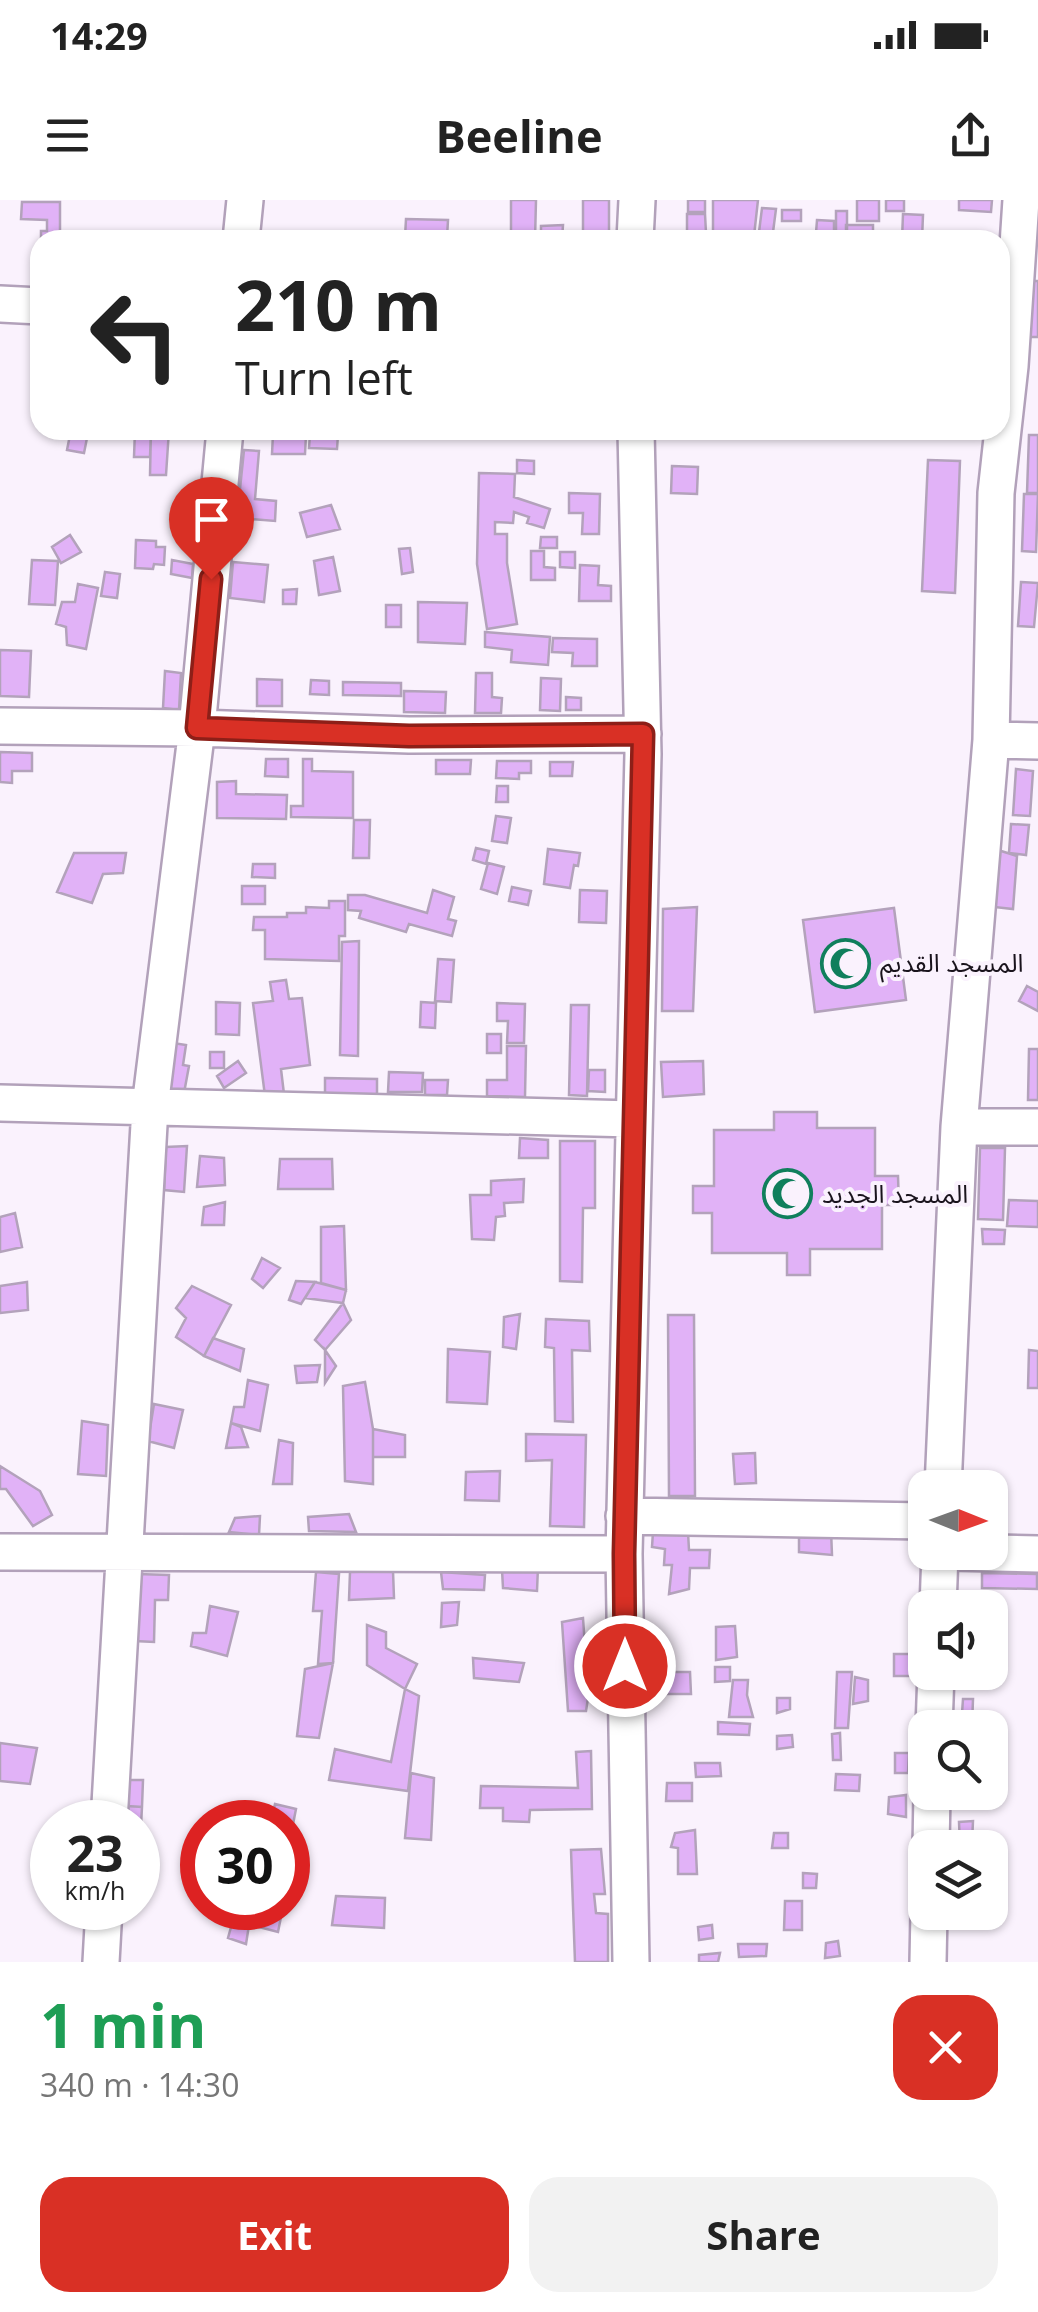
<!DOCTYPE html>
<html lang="en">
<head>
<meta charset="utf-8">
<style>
  :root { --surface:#fff; --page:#f2f2f2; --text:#222; --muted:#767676; --accent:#d93025 }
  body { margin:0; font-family:"Open Sans","Noto Sans Arabic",sans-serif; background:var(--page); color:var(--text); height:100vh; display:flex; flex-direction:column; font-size:38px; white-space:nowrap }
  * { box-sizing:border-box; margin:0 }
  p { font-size:32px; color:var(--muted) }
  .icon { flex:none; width:55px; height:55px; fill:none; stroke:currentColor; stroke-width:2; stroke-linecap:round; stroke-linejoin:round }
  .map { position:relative; height:1762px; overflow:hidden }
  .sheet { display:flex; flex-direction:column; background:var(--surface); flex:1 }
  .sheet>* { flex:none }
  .top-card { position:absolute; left:30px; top:30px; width:980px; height:210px; border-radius:30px; box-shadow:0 2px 8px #0004; background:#fff; color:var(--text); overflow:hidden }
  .needle { width:65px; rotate:91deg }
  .tools { position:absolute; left:908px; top:1270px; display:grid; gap:20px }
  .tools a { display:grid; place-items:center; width:100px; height:100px; border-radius:20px; background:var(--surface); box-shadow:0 2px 8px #0004; font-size:50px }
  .speed { position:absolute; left:30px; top:1600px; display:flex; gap:20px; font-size:50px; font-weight:700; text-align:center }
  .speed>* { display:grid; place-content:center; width:130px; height:130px; border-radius:50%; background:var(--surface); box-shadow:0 2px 8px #0004; line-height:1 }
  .speed small { font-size:25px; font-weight:400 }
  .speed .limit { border:15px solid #d22; background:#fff; color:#111 }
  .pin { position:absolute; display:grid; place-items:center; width:85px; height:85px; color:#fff; margin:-102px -42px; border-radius:50% 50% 50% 0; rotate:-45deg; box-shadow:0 0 10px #0007 }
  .pin .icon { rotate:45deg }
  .me { position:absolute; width:110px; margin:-55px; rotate:0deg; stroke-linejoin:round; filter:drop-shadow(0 0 8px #0008) }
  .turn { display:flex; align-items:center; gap:35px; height:210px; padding:0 40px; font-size:45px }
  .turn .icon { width:130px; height:130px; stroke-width:2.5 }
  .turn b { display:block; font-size:70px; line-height:85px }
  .round { display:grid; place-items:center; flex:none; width:105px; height:105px; border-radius:30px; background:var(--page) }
  .headline { display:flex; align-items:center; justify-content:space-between; height:170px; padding:0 40px }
  h1 { font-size:60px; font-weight:700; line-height:75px; color:#1e9e55 }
  .button { display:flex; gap:20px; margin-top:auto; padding:20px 40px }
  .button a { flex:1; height:115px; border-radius:30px; background:var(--accent); color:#fff; font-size:40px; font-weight:700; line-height:115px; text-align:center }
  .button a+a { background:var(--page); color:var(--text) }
  .status { display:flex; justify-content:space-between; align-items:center; height:70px; padding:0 50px; background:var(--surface); direction:ltr }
  .status svg { height:28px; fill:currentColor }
  header { display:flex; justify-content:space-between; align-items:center; height:130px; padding:0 40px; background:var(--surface); font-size:45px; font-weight:700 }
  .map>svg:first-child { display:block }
  .building { fill:#e1b2f7; stroke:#b3a2bb; stroke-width:2.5 }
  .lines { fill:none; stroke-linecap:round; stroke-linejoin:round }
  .minor-casing { stroke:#b2a1ba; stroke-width:40 }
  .minor { stroke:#fff; stroke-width:35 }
  .route-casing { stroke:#8d1f18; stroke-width:25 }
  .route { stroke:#d93025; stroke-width:18 }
  .labels { text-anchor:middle; stroke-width:8; stroke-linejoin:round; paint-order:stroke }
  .poi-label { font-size:25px; fill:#19131c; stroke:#faf2fd; text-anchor:start }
</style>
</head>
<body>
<div class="status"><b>14:29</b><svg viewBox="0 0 49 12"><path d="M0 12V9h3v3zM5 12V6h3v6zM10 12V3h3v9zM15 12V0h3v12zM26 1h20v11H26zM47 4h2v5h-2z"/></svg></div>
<header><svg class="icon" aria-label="menu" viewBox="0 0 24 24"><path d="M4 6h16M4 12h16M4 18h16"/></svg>Beeline<svg class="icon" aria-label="share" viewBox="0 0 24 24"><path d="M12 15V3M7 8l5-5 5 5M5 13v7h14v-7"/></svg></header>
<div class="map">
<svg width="1038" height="1762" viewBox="0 0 1038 1762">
  <rect width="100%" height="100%" fill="#faf2fd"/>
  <!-- building -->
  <path class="building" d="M 511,0 L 536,0 L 535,40 L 511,40 Z
    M 583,0 L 609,0 L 609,40 L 583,40 Z
    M 688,0 L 705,0 L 705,12 L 688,12 Z
    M 713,0 L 758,0 L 754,36 L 713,35 Z
    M 857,0 L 879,0 L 879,21 L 857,21 Z
    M 886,0 L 904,0 L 904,11 L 886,11 Z
    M 959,0 L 992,0 L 991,12 L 959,10 Z
    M 22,2 L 60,2 L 60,40 L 41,40 L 41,31 L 47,31 L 47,20 L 21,19 Z
    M 762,8 L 776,9 L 772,40 L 758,40 Z
    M 782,10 L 801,10 L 801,21 L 782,21 Z
    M 836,11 L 847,11 L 847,40 L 836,40 Z
    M 687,14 L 705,14 L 706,33 L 687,32 Z
    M 903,14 L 923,15 L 922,40 L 902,40 Z
    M 406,19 L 448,20 L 447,38 L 405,37 Z
    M 817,20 L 834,21 L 834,34 L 816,33 Z
    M 563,25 L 562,40 L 541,40 L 541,26 Z
    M 846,25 L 873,25 L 873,40 L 846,40 Z
    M 1030,81 L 1038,81 L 1038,137 L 1029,137 Z
    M 71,230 L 88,233 L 84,253 L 67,250 Z
    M 135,230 L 151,230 L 150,257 L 134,257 Z
    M 151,230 L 169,230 L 166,275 L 150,275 Z
    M 273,234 L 306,235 L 305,254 L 272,254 Z
    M 310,234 L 338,235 L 337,249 L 309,248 Z
    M 1029,235 L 1038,235 L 1038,293 L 1027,293 Z
    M 244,250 L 259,251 L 255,299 L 276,301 L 275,321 L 237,318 Z
    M 517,260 L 534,261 L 534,274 L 517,273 Z
    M 928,260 L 960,261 L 955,393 L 922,391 Z
    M 672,266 L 698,267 L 697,294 L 671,293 Z
    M 479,273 L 515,274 L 514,297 L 550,309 L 544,328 L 527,323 L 529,317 L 514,312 L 513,323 L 495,322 L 495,334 L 507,334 L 507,363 L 517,424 L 487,429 L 477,364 Z
    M 569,293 L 600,294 L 599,334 L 582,334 L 583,313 L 569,313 Z
    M 1024,294 L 1038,294 L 1036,352 L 1022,351 Z
    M 331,305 L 340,329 L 307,337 L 300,313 Z
    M 70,335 L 81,352 L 61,363 L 52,347 Z
    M 541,337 L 557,337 L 557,348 L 540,348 Z
    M 136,340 L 156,341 L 156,347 L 165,347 L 164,365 L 154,364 L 153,369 L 135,368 Z
    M 410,348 L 413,372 L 402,374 L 399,349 Z
    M 531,351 L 544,351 L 544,367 L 555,368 L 555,380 L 531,380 Z
    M 560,352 L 575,352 L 575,368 L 560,367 Z
    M 333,357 L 340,391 L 319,395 L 314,361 Z
    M 32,360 L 58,361 L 55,405 L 29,404 Z
    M 172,360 L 193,364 L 192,378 L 171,374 Z
    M 233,362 L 268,365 L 264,402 L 230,398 Z
    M 580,365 L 599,366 L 598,385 L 611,386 L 611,401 L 579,401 Z
    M 105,372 L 120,374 L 117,398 L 101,396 Z
    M 1021,382 L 1038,383 L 1034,427 L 1018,426 Z
    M 78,384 L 98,388 L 86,449 L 67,445 L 66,427 L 56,424 L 62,402 L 75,402 Z
    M 297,389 L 296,404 L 283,404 L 283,390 Z
    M 418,402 L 467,403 L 465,444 L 418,442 Z
    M 386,405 L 401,405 L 401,427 L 386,427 Z
    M 485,432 L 550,437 L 548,465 L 511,462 L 512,450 L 485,447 Z
    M 553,438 L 597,439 L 597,466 L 572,466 L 573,453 L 552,452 Z
    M 0,450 L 31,451 L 29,497 L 0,496 Z
    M 165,471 L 181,473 L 179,510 L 163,508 Z
    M 476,473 L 492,473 L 492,497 L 502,498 L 501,513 L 475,513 Z
    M 541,478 L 561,479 L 560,511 L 540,510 Z
    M 257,479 L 282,480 L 282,506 L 257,506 Z
    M 311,480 L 329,481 L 329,495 L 310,494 Z
    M 343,482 L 401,483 L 401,496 L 343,495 Z
    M 404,491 L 446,492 L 445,513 L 404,512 Z
    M 566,497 L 581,498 L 581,510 L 566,510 Z
    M 0,552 L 32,553 L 32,571 L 12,571 L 12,583 L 0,582 Z
    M 266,559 L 288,559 L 288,577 L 265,576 Z
    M 303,559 L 312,559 L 312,571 L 353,572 L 353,618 L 291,617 L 291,606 L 303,606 Z
    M 436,560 L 471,560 L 470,574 L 436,574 Z
    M 497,561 L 531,561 L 531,573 L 519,573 L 519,579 L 496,578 Z
    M 550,562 L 573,562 L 572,576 L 550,576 Z
    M 1016,569 L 1033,571 L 1030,616 L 1013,615 Z
    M 236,581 L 236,594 L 287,595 L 286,619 L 217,618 L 217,582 Z
    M 497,586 L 508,586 L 508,602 L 496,602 Z
    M 496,616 L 511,618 L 507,643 L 492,641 Z
    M 354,620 L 370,620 L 369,658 L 353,658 Z
    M 1011,624 L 1029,625 L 1026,655 L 1009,653 Z
    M 476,648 L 489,651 L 486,664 L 473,660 Z
    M 548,649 L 580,653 L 578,666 L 574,665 L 570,688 L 544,684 Z
    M 998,650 L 1017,656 L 1013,709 L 994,707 Z
    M 74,653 L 126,653 L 123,673 L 103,674 L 92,703 L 57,692 Z
    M 488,663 L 504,667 L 497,694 L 481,689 Z
    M 253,664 L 275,664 L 275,678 L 252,677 Z
    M 242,686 L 265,686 L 265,704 L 242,704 Z
    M 512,687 L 531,691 L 528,705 L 509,701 Z
    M 433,690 L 454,697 L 448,719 L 456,721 L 452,736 L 409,724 L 406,732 L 359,718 L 361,711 L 348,710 L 348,695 L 365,695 L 427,713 Z
    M 580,690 L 607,691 L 606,723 L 579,722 Z
    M 329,701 L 345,701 L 345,736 L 339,736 L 339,761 L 265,759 L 265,730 L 253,730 L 254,717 L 287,717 L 287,713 L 306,713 L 306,707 L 329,708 Z
    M 697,707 L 693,811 L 662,811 L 663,709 Z
    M 894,708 L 906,800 L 815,812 L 803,720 Z
    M 359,741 L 358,856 L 340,855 L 342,742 Z
    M 438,759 L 454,760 L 451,802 L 435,801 Z
    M 286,780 L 289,799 L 302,798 L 310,865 L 281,869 L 284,894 L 265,896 L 253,803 L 273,801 L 270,782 Z
    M 1027,786 L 1038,792 L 1038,811 L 1019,801 Z
    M 216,802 L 240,803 L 239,835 L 216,834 Z
    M 421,802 L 436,803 L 435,828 L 420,827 Z
    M 497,803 L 525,804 L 524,843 L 507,843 L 508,821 L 497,821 Z
    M 571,805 L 589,805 L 587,896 L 569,895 Z
    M 487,834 L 501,834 L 501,853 L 487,853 Z
    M 173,843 L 186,845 L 183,865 L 189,866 L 184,893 L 166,890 Z
    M 507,846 L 526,846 L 525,897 L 487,896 L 487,880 L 507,880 Z
    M 1029,849 L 1038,849 L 1038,900 L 1028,900 Z
    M 210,852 L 224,852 L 224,868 L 210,868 Z
    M 238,861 L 246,873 L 224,888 L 217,876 Z
    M 703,861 L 704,894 L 663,897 L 661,862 Z
    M 589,870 L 605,870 L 605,892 L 588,891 Z
    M 389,872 L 423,873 L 422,892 L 388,892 Z
    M 325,878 L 377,879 L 377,896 L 325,895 Z
    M 425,880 L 448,880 L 447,895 L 425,895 Z
    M 774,912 L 817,912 L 817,928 L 875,928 L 875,976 L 898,976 L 899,1005 L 882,1005 L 882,1049 L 810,1049 L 810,1075 L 787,1075 L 787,1053 L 712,1053 L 712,1013 L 693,1013 L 693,986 L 714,986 L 714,930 L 774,930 Z
    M 520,938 L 548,940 L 548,958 L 519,958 Z
    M 560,941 L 595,941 L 595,1008 L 583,1008 L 582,1082 L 560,1081 Z
    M 187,946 L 184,992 L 164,990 L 166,947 Z
    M 980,948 L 1005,948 L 1003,1020 L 978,1019 Z
    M 200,956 L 224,958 L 225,985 L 197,987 Z
    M 280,959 L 332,959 L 333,989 L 278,989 Z
    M 524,979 L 523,1002 L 504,1003 L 505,1016 L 496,1017 L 494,1040 L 472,1039 L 470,995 L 491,995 L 491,981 Z
    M 1009,1000 L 1038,1001 L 1038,1027 L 1007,1026 Z
    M 225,1002 L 224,1025 L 202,1025 L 204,1007 Z
    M 15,1013 L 22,1047 L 0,1052 L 0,1017 Z
    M 344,1026 L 346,1090 L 321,1083 L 321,1027 Z
    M 982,1029 L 1005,1030 L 1004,1044 L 983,1044 Z
    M 262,1058 L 280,1068 L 263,1088 L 252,1079 Z
    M 296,1081 L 315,1082 L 301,1104 L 289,1100 Z
    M 27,1082 L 28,1110 L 0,1113 L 0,1086 Z
    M 315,1082 L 346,1090 L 343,1103 L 305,1098 Z
    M 192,1086 L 231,1105 L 204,1156 L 176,1137 L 186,1118 L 176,1108 Z
    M 343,1103 L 351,1120 L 325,1150 L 315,1140 Z
    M 520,1114 L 516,1149 L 503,1147 L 504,1117 Z
    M 668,1115 L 694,1115 L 695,1296 L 669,1296 Z
    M 546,1119 L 589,1121 L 590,1151 L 572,1150 L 573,1222 L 555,1221 L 554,1148 L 545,1147 Z
    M 213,1138 L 244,1149 L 240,1171 L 204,1156 Z
    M 448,1149 L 490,1152 L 487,1204 L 447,1202 Z
    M 325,1150 L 336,1166 L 325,1183 Z
    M 1029,1150 L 1038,1151 L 1038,1188 L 1028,1188 Z
    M 320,1165 L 317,1182 L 297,1183 L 295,1166 Z
    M 248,1180 L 268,1185 L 260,1231 L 231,1223 L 234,1207 L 244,1207 Z
    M 365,1182 L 373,1229 L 373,1284 L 345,1281 L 343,1186 Z
    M 154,1204 L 183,1210 L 174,1248 L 148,1241 Z
    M 82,1221 L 108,1225 L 106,1276 L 78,1274 Z
    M 231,1223 L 241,1227 L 248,1247 L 226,1248 Z
    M 373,1229 L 405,1235 L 405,1257 L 373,1257 Z
    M 526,1234 L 586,1235 L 584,1327 L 550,1326 L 552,1260 L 526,1261 Z
    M 279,1240 L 293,1243 L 292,1284 L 273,1284 Z
    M 755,1253 L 756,1283 L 735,1284 L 733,1254 Z
    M 0,1266 L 40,1291 L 52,1315 L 33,1326 L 6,1289 L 0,1289 Z
    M 500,1271 L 499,1301 L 465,1300 L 466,1272 Z
    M 349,1314 L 356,1332 L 309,1331 L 308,1317 Z
    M 260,1316 L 259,1335 L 229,1332 L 235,1318 Z
    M 799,1329 L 831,1330 L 832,1355 L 799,1352 Z
    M 653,1332 L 688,1332 L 689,1350 L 710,1350 L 709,1368 L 690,1368 L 689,1389 L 669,1394 L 672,1365 L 664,1365 L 665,1349 L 652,1347 Z
    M 538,1367 L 537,1391 L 503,1388 L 502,1370 Z
    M 393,1371 L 394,1398 L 349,1400 L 350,1372 Z
    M 316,1372 L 339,1374 L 333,1463 L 318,1464 L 322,1411 L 313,1411 Z
    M 441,1372 L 485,1375 L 484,1390 L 443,1389 Z
    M 982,1373 L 1037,1374 L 1037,1389 L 982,1388 Z
    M 137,1374 L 169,1375 L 168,1400 L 155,1400 L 154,1442 L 135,1441 Z
    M 459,1402 L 457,1425 L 441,1427 L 442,1403 Z
    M 210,1406 L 238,1412 L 227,1456 L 191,1446 L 193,1433 L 206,1433 Z
    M 583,1418 L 586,1461 L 599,1459 L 597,1490 L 589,1492 L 586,1511 L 568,1511 L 562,1422 Z
    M 367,1425 L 386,1432 L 386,1448 L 417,1464 L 405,1489 L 367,1465 Z
    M 735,1426 L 737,1457 L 716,1460 L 716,1427 Z
    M 894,1454 L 913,1454 L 913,1476 L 894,1476 Z
    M 473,1458 L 524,1463 L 519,1482 L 474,1478 Z
    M 333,1463 L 319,1538 L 297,1536 L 305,1469 Z
    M 715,1467 L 730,1467 L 730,1481 L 715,1482 Z
    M 663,1472 L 690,1472 L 691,1494 L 664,1494 Z
    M 837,1472 L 852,1472 L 848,1528 L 835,1528 Z
    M 963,1472 L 977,1472 L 977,1487 L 963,1486 Z
    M 855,1477 L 868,1480 L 868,1501 L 853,1504 Z
    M 733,1480 L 748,1480 L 747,1495 L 753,1517 L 729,1517 Z
    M 405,1489 L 419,1496 L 408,1591 L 329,1580 L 335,1549 L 391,1562 Z
    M 777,1498 L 790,1498 L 790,1509 L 777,1513 Z
    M 963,1499 L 973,1499 L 972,1528 L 961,1528 Z
    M 718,1522 L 750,1524 L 749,1535 L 718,1534 Z
    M 840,1533 L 841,1560 L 833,1560 L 832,1534 Z
    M 792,1535 L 793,1547 L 777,1549 L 777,1536 Z
    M 0,1543 L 37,1548 L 30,1584 L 0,1581 Z
    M 591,1551 L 592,1609 L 530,1610 L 529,1622 L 503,1621 L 503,1608 L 480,1608 L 481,1586 L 578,1588 L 576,1552 Z
    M 895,1553 L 909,1553 L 908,1573 L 895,1573 Z
    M 695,1563 L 720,1563 L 721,1576 L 696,1577 Z
    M 411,1573 L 434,1578 L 431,1640 L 405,1638 Z
    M 836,1574 L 860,1575 L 859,1591 L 835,1590 Z
    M 128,1580 L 143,1580 L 142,1607 L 127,1606 Z
    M 667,1583 L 692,1583 L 692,1601 L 666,1601 Z
    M 906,1595 L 906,1617 L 888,1614 L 889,1597 Z
    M 275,1604 L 296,1609 L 288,1650 L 288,1622 L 271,1622 Z
    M 127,1606 L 142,1607 L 141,1626 L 126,1622 Z
    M 973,1621 L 972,1643 L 960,1645 L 959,1622 Z
    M 695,1630 L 697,1674 L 678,1674 L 678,1648 L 671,1647 L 675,1633 Z
    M 774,1633 L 788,1633 L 788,1648 L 772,1648 Z
    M 601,1649 L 605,1694 L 594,1694 L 596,1713 L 608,1714 L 608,1762 L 575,1762 L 571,1650 Z
    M 803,1673 L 817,1674 L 816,1688 L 803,1688 Z
    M 336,1696 L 385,1698 L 384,1728 L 332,1725 Z
    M 785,1701 L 802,1701 L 802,1730 L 784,1730 Z
    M 262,1708 L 282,1712 L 278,1732 L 259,1727 Z
    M 233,1720 L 249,1725 L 246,1744 L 228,1738 Z
    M 712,1725 L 713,1738 L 699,1740 L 698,1727 Z
    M 838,1741 L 840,1756 L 825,1758 L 826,1743 Z
    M 738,1744 L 767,1744 L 766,1756 L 739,1757 Z
    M 720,1753 L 718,1762 L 699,1762 L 699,1755 Z"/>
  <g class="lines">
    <defs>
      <path id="minor" d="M 241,40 L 245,0
        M 635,40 L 637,0
        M 0,104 L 40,106
        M 0,526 L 197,528 L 409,535 L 643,534
        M 991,540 L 1038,541
        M 0,903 L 633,919
        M 959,927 L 1038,927
        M 943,1288 L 959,927 L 991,540 L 996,293 L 1010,166 L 1021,0
        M 624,1316 L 925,1321
        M 0,1352 L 624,1354
        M 950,1352 L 1038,1354
        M 938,1408 L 940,1352
        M 934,1528 L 936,1472
        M 109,1622 L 150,907 L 197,528 L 225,230
        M 931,1648 L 932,1592
        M 101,1762 L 104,1708
        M 631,1762 L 624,1354 L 643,554 L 636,230
        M 928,1762 L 929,1712"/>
    </defs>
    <!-- minor casing -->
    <use href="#minor" class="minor-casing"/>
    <!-- minor -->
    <use href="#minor" class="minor"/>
  </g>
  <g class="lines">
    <defs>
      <path id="route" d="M 211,379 L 197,528 L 409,536 L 643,534 L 624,1354 L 625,1466"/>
    </defs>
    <!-- route casing -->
    <use href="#route" class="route-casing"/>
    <!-- route -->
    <use href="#route" class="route"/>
  </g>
  <!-- icons -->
  <defs>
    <symbol id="mosque-ring" viewBox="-11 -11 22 22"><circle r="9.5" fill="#faf2fd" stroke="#107f5c" stroke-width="1.5"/><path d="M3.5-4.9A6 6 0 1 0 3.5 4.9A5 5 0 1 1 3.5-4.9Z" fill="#107f5c"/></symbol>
  </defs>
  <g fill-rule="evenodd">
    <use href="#mosque-ring" x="818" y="736" width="55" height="55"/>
    <use href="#mosque-ring" x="760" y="966" width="55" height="55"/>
  </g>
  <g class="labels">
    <!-- poi labels -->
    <g class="poi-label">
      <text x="880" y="772">المسجد القديم</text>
      <text x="822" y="1003">المسجد الجديد</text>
    </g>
  </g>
</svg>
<div class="tools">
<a><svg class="needle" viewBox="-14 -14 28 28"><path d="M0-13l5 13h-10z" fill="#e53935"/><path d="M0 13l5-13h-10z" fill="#767676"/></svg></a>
<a><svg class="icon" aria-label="sound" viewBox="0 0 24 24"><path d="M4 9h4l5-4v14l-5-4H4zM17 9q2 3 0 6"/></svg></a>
<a><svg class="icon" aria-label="search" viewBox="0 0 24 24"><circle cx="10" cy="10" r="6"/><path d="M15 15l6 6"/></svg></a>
<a><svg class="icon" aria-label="layers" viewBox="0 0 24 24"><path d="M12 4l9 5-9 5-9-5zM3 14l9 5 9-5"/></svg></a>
</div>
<div class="speed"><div>23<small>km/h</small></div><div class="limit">30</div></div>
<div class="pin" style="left:211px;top:379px;background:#d93025"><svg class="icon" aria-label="arrive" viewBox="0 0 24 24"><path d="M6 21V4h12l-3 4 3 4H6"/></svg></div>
<svg class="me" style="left:625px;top:1466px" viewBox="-20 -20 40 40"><circle r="17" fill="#d93025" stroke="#fff" stroke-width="3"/><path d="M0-11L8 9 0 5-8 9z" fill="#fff"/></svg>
<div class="top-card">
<div class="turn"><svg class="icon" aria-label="left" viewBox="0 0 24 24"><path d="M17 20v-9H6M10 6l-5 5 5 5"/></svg><div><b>210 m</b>Turn left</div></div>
</div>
</div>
<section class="sheet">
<div class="headline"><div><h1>1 min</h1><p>340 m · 14:30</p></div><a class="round" style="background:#d93025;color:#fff"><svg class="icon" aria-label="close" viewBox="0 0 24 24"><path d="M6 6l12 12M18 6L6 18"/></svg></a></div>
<div class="button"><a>Exit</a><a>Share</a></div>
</section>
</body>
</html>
